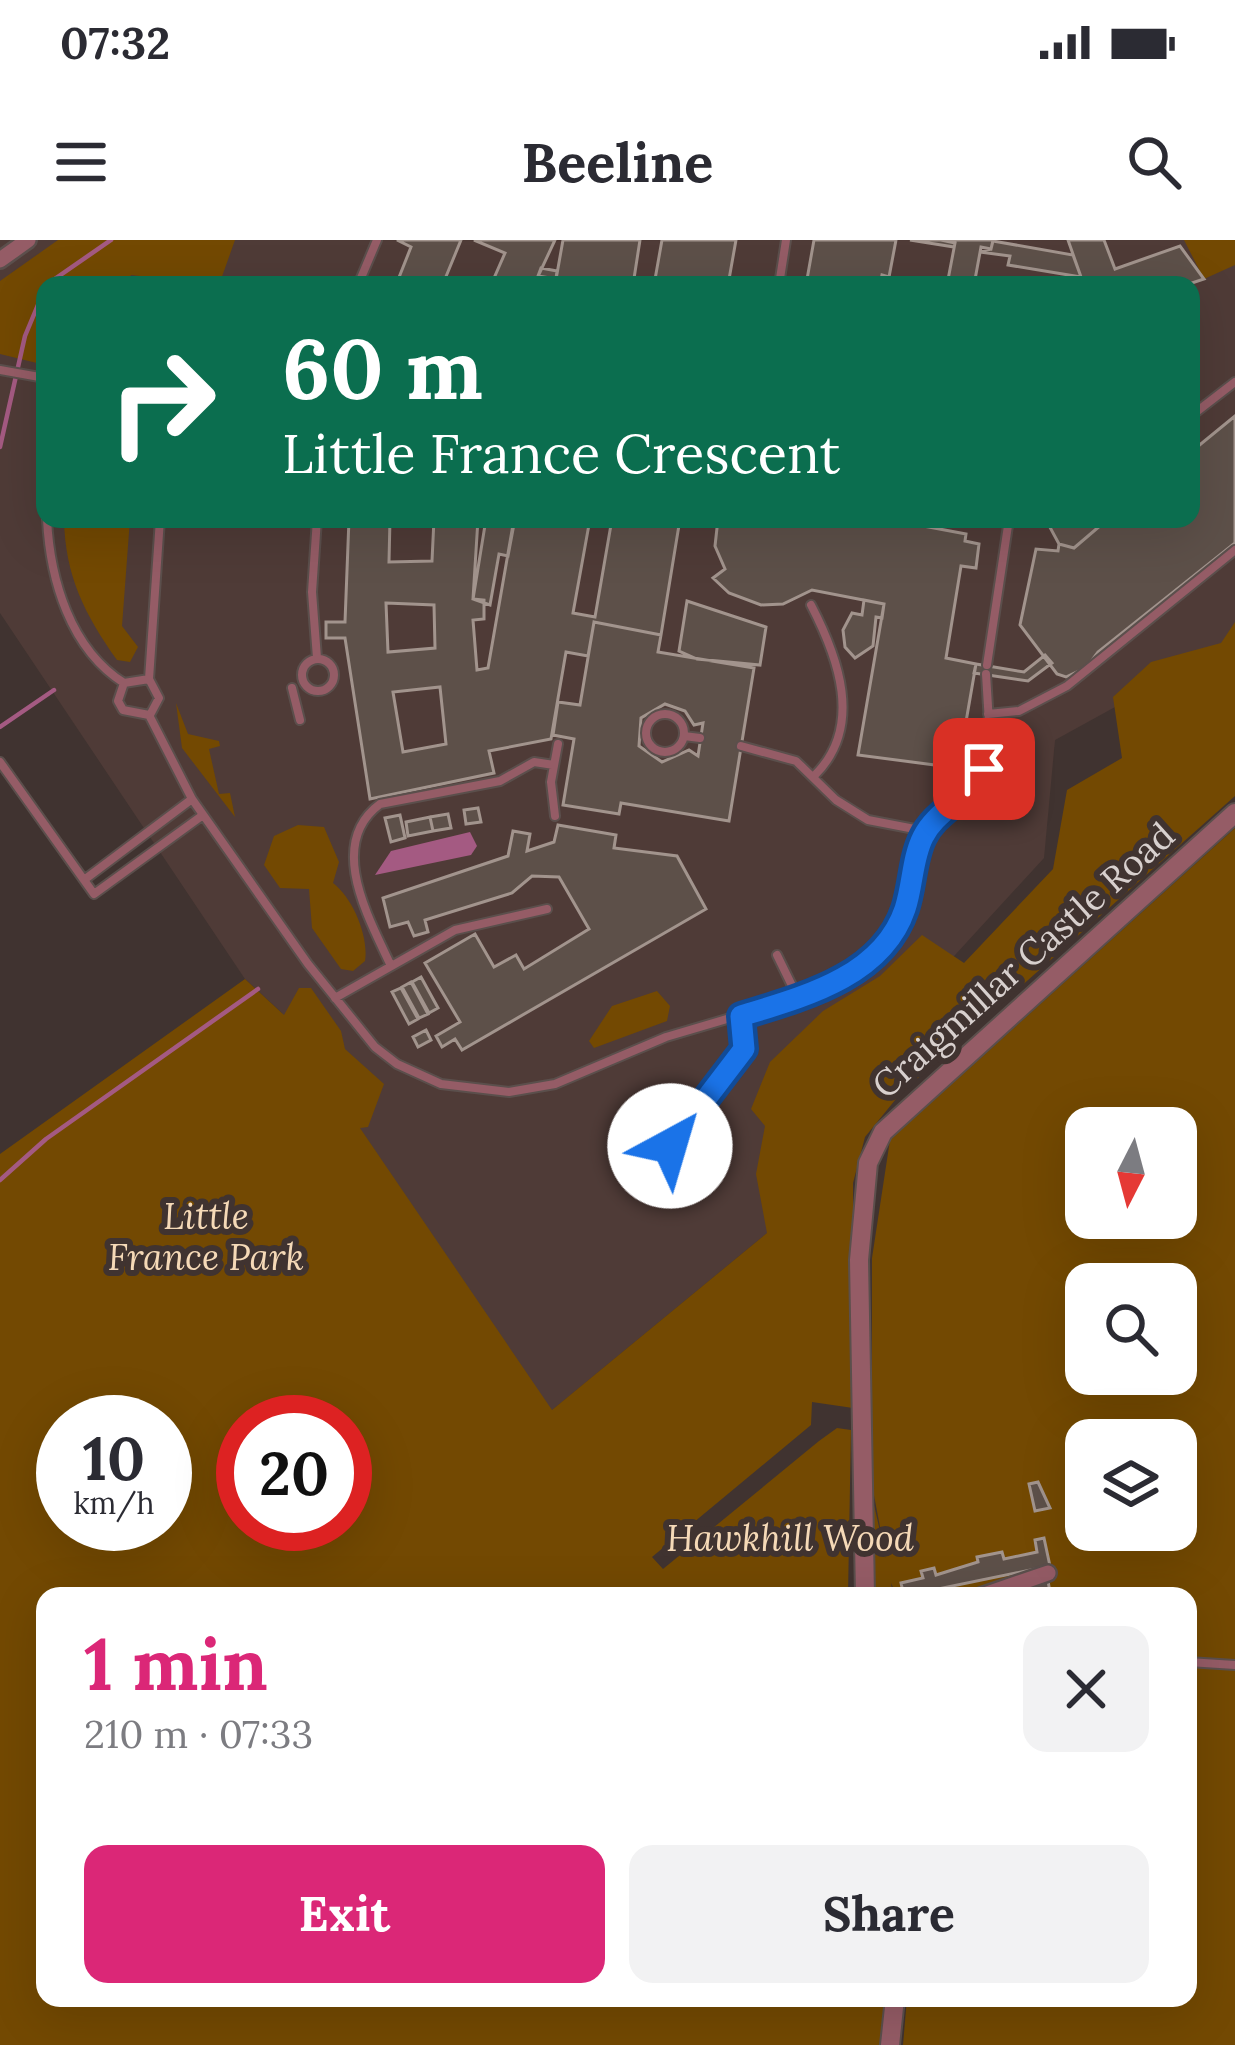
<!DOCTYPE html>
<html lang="en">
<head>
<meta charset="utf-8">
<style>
  :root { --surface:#fff; --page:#f2f2f3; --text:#2b2b33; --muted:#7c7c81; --accent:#db2777 }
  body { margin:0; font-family:Lora,serif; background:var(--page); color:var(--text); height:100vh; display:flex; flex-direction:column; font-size:45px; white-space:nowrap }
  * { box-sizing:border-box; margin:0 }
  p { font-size:39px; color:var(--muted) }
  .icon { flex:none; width:66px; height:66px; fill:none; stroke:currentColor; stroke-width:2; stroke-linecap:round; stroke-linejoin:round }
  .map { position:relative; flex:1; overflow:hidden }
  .panel { position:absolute; left:36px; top:1347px; width:1161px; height:420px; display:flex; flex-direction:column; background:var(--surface); border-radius:24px; box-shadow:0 12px 48px #0002 }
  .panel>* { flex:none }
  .banner { position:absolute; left:36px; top:36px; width:1164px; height:252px; border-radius:24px; box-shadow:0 12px 48px #0002; background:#0b6e4f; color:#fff; overflow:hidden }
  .needle { width:78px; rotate:186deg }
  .buttons { position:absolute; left:1065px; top:867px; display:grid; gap:24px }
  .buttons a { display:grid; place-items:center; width:132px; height:132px; border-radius:24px; background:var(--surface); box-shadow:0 12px 48px #0002; font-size:60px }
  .speed { position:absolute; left:36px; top:1155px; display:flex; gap:24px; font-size:60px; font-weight:700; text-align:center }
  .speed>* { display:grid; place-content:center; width:156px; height:156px; border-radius:50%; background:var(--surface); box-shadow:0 12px 48px #0002; line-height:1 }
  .speed small { font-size:30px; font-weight:400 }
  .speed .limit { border:18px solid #d22; background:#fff; color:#111 }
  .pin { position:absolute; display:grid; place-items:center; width:102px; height:102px; color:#fff; margin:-51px; border-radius:24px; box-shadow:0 6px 18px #0006 }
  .me { position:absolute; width:132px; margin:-66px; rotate:39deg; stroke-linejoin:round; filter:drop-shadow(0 0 9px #0008) }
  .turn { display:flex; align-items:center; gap:42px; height:252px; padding:0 48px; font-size:54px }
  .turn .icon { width:156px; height:156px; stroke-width:2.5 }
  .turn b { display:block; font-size:84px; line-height:102px }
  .round { display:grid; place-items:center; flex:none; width:126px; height:126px; border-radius:24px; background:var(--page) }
  .head { display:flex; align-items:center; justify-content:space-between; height:204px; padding:0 48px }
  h1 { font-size:72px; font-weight:700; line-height:90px; color:var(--accent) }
  .cta { display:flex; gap:24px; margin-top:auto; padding:24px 48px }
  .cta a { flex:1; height:138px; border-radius:24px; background:var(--accent); color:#fff; font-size:48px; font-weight:700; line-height:138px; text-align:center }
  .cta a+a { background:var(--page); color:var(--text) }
  .status { display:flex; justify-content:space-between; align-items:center; height:84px; padding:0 60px; background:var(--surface); direction:ltr }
  .status svg { height:33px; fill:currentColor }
  header { display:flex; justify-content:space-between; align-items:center; height:156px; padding:0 48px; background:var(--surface); font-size:54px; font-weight:700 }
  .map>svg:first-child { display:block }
  .built { fill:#4f3b37; fill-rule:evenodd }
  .green { fill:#734902; fill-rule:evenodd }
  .water { fill:#a45a82 }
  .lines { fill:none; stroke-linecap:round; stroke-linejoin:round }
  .stream { stroke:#a45a82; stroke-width:4.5 }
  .building { fill:#5d5049; stroke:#a2948d; stroke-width:3; fill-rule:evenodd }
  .service-casing { stroke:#5b4f4c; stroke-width:12 }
  .minor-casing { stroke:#5b4f4c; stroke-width:20 }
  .tertiary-casing { stroke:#5b4f4c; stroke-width:22 }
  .service { stroke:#955c66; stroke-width:8 }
  .minor { stroke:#955c66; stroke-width:15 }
  .tertiary { stroke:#955c66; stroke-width:18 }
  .route-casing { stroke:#114b97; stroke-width:30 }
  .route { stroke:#1a73e8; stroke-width:21 }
  .labels { text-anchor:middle; stroke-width:12; stroke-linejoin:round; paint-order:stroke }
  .street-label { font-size:36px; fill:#d8d0ce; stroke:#403330 }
  .park-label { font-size:36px; font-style:italic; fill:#f5d9b7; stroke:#403330 }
</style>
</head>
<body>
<div class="status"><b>07:32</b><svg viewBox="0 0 49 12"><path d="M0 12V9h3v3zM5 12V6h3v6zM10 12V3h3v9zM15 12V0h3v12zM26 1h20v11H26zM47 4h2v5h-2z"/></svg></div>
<header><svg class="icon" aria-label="menu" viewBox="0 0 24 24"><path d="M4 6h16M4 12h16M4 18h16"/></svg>Beeline<svg class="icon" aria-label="search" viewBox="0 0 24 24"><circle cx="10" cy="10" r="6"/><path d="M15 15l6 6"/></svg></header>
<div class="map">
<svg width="1235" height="1805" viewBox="0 0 1235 1805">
  <rect width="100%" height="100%" fill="#403330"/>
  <!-- built -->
  <path class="built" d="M 0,0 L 1235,0 L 1235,401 L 1055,500 L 1044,618 L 857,822 L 801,965 L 551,1171 L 281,772 L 245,739 L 0,373 ZM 45,45 L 1191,45 L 1191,279 L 45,279 Z"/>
  <!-- green -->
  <path class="green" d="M 58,0 L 235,0 L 219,45 L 131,35 L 128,45 L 45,45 L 45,125 L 0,114 L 0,41 Z
    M 1184,0 L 1235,0 L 1235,25 L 1204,39 Z
    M 64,279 L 130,279 L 122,386 L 138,407 L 130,422 L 117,420 C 85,375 65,336 64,279 Z
    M 1235,382 L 1235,556 L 900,854 L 865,897 L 853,943 L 853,1168 L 812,1162 L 811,1185 L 652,1317 L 663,1329 L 819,1201 L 837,1188 L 851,1190 L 848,1356 L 45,1356 L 45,1758 L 887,1758 L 883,1805 L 0,1805 L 0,914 L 245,739 L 284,775 L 299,748 L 311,748 L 341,791 L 345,809 L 384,844 L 368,887 L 360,888 L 552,1170 L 767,993 L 756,934 L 765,886 L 751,869 L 770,822 L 823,771 L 880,736 L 922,695 L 964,723 L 1053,629 L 1067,550 L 1122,518 L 1113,457 L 1151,422 L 1221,403 ZM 63,1182 L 165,1182 L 165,1284 L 63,1284 ZM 243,1182 L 345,1182 L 345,1284 L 243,1284 Z
    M 176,463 L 188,494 L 219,501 L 220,506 L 209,509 L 219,554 L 230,553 L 235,577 L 182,508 Z
    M 298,585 L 324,587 L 339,622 L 333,643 C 353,658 369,697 365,721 L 353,731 L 341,729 L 312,688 L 309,649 L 280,648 L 264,625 L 274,596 Z
    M 1235,588 L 1235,1805 L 903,1805 L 907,1758 L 1188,1758 L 1188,1356 L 897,1356 L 891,1343 L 893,1356 L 872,1356 L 870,1247 L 886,1318 L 872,1245 L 872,1018 L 890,900 ZM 1086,888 L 1176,888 L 1176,978 L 1086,978 ZM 1086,1044 L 1176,1044 L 1176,1134 L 1086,1134 ZM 1086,1200 L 1176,1200 L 1176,1290 L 1086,1290 Z
    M 657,751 L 670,766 L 667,781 L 594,808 L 589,801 L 612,766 Z"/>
  <!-- water -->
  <path class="water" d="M 470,592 L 477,606 L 471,615 L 375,635 L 391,611 Z"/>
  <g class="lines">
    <!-- stream -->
    <path class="stream" d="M 46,45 L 111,0
      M 0,207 L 25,96 L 45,48
      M 0,487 L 54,450
      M 0,940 L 46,899 L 258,749"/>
  </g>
  <!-- building -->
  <path class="building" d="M 397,0 L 461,0 L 445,39 L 465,45 L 396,45 L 411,7 Z
    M 474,0 L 555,0 L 534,45 L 491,45 L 505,13 Z
    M 563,0 L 640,0 L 633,45 L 555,45 Z
    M 662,0 L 736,0 L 728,45 L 654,45 Z
    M 814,0 L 896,0 L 889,37 L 882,35 L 880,45 L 806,45 Z
    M 910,0 L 941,0 L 955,3 L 954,7 Z
    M 941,0 L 993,0 L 991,9 L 981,7 L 974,45 L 947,45 L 955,3 Z
    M 1068,0 L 1104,0 L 1115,29 L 1180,6 L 1204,39 L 1186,45 L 1049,45 L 1081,37 Z
    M 993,1 L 1073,15 L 1081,37 L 1008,25 L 1010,16 L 980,12 L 991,9 Z
    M 541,28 L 557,31 L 556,39 L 538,36 Z
    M 1235,176 L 1235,303 L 1098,412 L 1087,427 L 1066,437 L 1057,434 L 1020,385 L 1036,309 L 1058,311 L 1059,304 L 1074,308 L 1108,279 L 1191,279 L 1191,212 Z
    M 349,279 L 390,279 L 389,322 L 432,321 L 434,279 L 478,279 L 473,359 L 484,360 L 484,379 L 473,380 L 477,430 L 488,428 L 514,279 L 590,279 L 573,373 L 595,377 L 612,279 L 680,279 L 661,395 L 594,382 L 588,416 L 566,412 L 551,499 L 489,511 L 494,533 L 370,559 L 345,398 L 326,398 L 326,382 L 345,382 ZM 386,363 L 434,365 L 435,408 L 388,412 ZM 440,447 L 446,504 L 403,512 L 393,452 Z
    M 486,279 L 514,284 L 508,316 L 499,314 L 490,365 L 473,359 Z
    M 886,279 L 966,294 L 965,301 L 979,304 L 976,328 L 961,326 L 946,418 L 976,424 L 958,528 L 858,515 L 884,364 L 812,350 L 783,364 L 761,365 L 729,353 L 713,338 L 725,329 L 715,306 L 718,279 Z
    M 1108,279 L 1074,308 L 1059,304 L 1046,280 Z
    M 864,360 L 884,364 L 882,378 L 876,377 L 873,406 L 855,418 L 845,407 L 843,390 L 852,373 L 862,375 Z
    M 687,361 L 766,387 L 760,425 L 697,419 L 679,411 Z
    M 594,382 L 661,395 L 658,412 L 754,428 L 729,581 L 621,563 L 619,574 L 563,565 L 574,499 L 553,495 L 558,462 L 580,465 ZM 665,464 L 685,471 L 694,485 L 703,483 L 698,516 L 689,510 L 662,522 L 639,506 L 641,478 Z
    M 1045,415 L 1052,423 L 1028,441 L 974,433 L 976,424 L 1024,432 Z
    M 478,568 L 481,582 L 466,584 L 464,570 Z
    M 448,574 L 451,588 L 433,591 L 430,577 Z
    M 400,575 L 405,598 L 391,602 L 385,578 Z
    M 430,577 L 433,591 L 408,596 L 406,582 Z
    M 558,585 L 616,595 L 614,608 L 677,616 L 706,669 L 462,810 L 455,799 L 442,807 L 436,796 L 460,782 L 425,723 L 475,694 L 494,727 L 516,715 L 524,729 L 589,689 L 559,637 L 532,636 L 512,653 L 425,680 L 428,692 L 414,696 L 408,682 L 390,687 L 383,658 L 508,616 L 513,591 L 530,594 L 527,611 L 554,602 Z
    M 421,737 L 438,768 L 429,773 L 412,742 Z
    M 411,742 L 428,774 L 419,778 L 402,747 Z
    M 401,748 L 418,779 L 409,784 L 392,752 Z
    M 426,790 L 431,800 L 418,807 L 413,797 Z
    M 1038,1242 L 1050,1268 L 1035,1271 L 1029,1244 Z
    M 1044,1298 L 1050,1326 L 904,1356 L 901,1343 L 923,1338 L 921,1331 L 934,1328 L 936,1335 L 978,1322 L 977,1317 L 1002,1312 L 1004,1319 L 1037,1312 L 1035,1300 Z
    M 1048,1341 L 1050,1352 L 1035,1355 L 1032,1345 Z"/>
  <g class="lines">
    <defs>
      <path id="service" d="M 358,45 L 377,0
        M 779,45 L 786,0
        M 0,130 L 45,138
        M 1191,176 L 1235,142
        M 47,279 C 50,339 70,409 124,443
        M 317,279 L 312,352 L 317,418
        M 811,365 C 838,417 864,486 815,535
        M302 435a16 16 0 1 1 32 0a16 16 0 1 1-32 0Z
        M 987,425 L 1009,279
        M 124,443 L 118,461 L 123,470 L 149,475
        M 124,443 L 149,439
        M 292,448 L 300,480
        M 988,474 L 1019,471 L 1067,446 L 1235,310
        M646 493a19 19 0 1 1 38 0a19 19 0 1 1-38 0Z
        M 149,475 L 192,559 L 308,724 L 375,807 L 397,824 L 441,844 L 509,852 L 555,844 L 666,797 L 798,758 L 842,740 L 873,717 L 904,672 L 925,591 L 973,550 L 984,529 L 990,499 L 986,434
        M 150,475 L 159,458 L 149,439 L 160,279
        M 684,496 L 700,498
        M 741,506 L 796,521 L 836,560 L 868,580 L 925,591
        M 0,522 L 94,654 L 203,575
        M 555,576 L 551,542 L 558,504
        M 84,640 L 192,559
        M 777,715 L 798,758
        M 391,726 C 369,678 326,604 380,564 L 500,541 L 534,522 L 554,525
        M 335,758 L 455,690 L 547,669
        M 652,926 L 669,949
        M 632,941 L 689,886 L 744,809 L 741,776
        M 1188,1422 L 1235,1425"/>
      <path id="minor" d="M 0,20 L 28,0
        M 981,1356 L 1048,1333"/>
      <path id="tertiary" d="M 865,1356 L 859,1020 L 868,923 L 883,892 L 1235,573
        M 890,1805 L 895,1758"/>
    </defs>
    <!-- service casing -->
    <use href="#service" class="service-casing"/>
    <!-- minor casing -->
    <use href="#minor" class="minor-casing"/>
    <!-- tertiary casing -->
    <use href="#tertiary" class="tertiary-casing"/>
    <!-- service -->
    <use href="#service" class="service"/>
    <!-- minor -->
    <use href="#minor" class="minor"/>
    <!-- tertiary -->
    <use href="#tertiary" class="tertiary"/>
  </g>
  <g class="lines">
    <defs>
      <path id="route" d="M 670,906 L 744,809 L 741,776 C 803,757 882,737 905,669 C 913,645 912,619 923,597 C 936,570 968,560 984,529"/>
    </defs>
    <!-- route casing -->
    <use href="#route" class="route-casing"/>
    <!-- route -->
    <use href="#route" class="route"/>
  </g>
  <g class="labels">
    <!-- street labels -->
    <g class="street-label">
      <text transform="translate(1023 720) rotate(-42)" y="13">Craigmillar Castle Road</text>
    </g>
    <!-- park labels -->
    <g class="park-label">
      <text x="206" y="989">Little<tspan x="206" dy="41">France Park</tspan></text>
      <text x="790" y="1311">Hawkhill Wood</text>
    </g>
  </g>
</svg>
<div class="buttons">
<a><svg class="needle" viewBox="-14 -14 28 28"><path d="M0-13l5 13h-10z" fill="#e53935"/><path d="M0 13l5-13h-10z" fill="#7c7c81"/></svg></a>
<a><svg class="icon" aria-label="search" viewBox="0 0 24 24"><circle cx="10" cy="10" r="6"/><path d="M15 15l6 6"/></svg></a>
<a><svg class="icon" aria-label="layers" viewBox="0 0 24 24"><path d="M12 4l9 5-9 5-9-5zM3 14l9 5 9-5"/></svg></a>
</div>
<div class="speed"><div>10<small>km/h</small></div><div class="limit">20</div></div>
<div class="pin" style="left:984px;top:529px;background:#d93025"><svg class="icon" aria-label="arrive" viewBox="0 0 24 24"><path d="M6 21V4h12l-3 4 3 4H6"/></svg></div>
<svg class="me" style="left:670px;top:906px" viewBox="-20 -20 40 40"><circle r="19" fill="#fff"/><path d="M0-13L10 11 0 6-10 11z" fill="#1a73e8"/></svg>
<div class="banner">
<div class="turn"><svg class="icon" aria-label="right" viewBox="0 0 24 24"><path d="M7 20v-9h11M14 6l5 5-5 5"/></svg><div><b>60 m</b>Little France Crescent</div></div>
</div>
<section class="panel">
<div class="head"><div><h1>1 min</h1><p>210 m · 07:33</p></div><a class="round"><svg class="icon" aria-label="close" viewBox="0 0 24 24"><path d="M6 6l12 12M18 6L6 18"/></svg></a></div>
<div class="cta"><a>Exit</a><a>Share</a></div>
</section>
</div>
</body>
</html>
